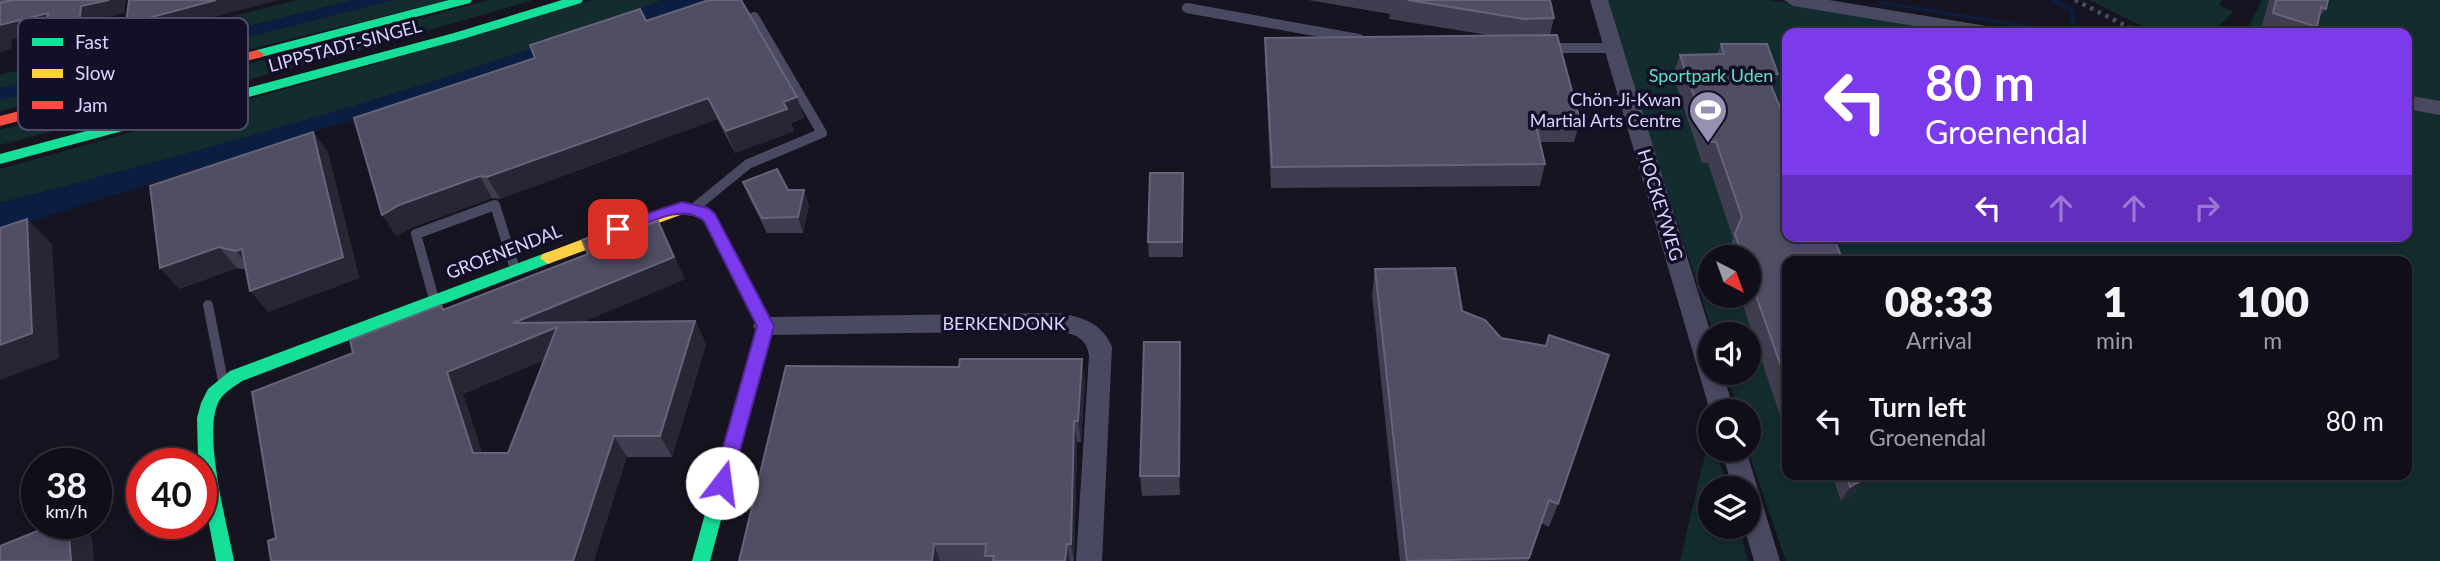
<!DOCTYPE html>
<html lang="en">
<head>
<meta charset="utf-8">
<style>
  :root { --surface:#100f19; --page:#1e1d26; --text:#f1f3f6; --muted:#9c9ca2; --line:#302f38 }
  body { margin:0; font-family:Lato,sans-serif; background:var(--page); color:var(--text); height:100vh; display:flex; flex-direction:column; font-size:26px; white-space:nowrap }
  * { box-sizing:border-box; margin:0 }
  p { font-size:23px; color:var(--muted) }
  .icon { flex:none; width:38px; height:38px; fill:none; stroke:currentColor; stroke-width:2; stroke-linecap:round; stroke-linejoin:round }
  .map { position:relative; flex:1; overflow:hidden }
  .side { position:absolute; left:1782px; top:256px; width:630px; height:224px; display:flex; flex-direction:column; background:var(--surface); border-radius:14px; box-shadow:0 4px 10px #0003,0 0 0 2px var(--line) }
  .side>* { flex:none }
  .hud { position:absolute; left:1782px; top:28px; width:630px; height:214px; border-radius:14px; box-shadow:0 4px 10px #0003,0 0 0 2px var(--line); background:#7c3aed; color:#fff; overflow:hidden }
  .needle { width:46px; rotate:139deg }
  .controls { position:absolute; left:1698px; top:245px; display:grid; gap:14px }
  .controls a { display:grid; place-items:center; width:63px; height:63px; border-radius:50%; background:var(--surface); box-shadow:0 4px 10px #0003,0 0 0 2px var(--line); font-size:35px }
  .speed { position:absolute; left:21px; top:448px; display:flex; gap:14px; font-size:35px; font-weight:700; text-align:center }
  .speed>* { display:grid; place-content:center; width:91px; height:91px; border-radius:50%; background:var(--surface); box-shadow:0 4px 10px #0003,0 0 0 2px var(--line); line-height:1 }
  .speed small { font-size:18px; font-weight:400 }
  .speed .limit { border:10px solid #d22; background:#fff; color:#111 }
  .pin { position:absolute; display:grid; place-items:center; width:60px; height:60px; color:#fff; margin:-30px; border-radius:14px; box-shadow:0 4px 10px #0006 }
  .me { position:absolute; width:77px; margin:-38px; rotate:15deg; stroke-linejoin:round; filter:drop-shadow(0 0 5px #0008) }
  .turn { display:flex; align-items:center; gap:24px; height:147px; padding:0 28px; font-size:32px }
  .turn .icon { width:91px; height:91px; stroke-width:2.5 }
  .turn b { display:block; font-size:49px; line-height:60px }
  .lanes { display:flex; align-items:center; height:66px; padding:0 28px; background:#0003; justify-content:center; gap:35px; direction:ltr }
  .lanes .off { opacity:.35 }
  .eta { display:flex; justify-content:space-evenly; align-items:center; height:119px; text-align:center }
  .eta b { font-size:42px; font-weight:800; line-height:49px }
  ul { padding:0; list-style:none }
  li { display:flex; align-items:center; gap:21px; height:91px; padding:0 28px }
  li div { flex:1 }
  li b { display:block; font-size:26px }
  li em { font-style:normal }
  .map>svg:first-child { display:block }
  .green { fill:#132c2d; fill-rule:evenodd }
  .water { fill:#0b1e41 }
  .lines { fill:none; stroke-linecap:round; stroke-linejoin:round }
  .path { stroke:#44505f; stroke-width:4.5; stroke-dasharray:3.5 5; stroke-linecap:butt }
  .lane { stroke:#4a4962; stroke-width:10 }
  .street { fill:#4a4962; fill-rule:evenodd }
  .fast { fill:#16e098; fill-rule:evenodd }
  .slow { fill:#ffcf43; fill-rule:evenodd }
  .jam { fill:#f24e42; fill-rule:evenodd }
  .wall { fill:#403d50; fill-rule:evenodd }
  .shaded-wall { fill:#282635 }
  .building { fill:#504e63; stroke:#66637b; stroke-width:2; fill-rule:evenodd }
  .route { fill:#7c3aed; stroke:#51269a; stroke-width:2 }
  .labels { text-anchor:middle; stroke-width:7; stroke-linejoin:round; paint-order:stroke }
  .street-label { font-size:18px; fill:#d9d4ff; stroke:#130f26 }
  .park-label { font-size:18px; fill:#5fe0c0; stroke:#130f26 }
  .poi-label { font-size:18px; fill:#d9d4ff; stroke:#130f26; text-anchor:end }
  .key { fill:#130f26; stroke:#4e4a67; stroke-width:2 }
  .key-label { font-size:19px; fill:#d9d4ff }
</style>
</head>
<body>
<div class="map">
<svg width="2440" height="561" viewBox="0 0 2440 561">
  <rect width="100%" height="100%" fill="#161421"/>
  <!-- green -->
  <path class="green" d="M 297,0 L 353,0 L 0,88 L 0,75 Z
    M 393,0 L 449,0 L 0,111 L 0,100 Z
    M 489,0 L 533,0 L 354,52 L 0,145 L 0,130 Z
    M 592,0 L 662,0 C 447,85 223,145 0,203 L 0,169 L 489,32 Z
    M 1606,0 L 1769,0 L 1980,33 L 1787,33 L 1787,236 L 2406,236 L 2406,33 L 2245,33 L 2262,0 L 2440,0 L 2440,561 L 1786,561 L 1749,454 L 1748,411 L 1738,411 L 1726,373 L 1748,373 L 1748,334 L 1713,333 ZM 1710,257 L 1748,257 L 1748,296 L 1710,296 ZM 1787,261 L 2406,261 L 2406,474 L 1787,474 Z
    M 2089,0 L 2222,0 L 2219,5 L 2233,12 L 2211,33 L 2156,33 Z
    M 1710,433 L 1710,450 L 1716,450 L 1727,488 L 1710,488 L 1710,527 L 1739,527 L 1748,561 L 1680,561 Z"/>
  <!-- water -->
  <path class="water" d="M 353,0 L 393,0 L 0,100 L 0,88 Z
    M 662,0 L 732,0 L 0,231 L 0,203 C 223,145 447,85 662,0 Z
    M 2049,0 L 2057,0 L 2074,9 L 2076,33 L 2059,33 L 1880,4 L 1879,1 L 2071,32 L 2070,11 Z"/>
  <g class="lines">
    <!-- path -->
    <path class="path" d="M 2075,0 L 2140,33"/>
    <!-- lane -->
    <path class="lane" d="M 1187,8 L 1359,39
      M 1546,48 L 1613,48
      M 693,209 L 748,164 L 822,133 L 754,17
      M 434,299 L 416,234 L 495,205 L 515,269
      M 208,305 L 223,381"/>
    <!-- street -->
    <path class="street" d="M 0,0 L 12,0 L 0,7 Z
      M 1590,0 L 1608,0 L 1711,334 L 1710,373 L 1723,373 L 1734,411 L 1710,411 Z
      M 1784,0 L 1829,0 L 1993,27 L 2003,33 L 1957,33 L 1793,6 Z
      M 2406,95 L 2440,101 L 2440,115 L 2406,109 Z
      M 1058,313 C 1083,317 1102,323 1112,347 L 1102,561 L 1076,561 L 1089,356 C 1087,338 1075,334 1058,331 L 765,335 L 757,333 L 753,326 L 757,319 L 765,317 Z
      M 1721,450 L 1746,450 L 1780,561 L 1754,561 L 1744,527 L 1748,527 L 1748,488 L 1733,488 Z"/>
    <!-- fast -->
    <path class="fast" d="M 449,0 L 472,0 L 470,3 L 257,58 L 250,54 L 257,50 Z
      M 562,0 L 583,0 L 581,3 L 463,39 L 0,164 L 0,154 L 454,33 Z
      M 548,252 L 556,258 L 553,262 L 242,381 C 234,387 222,393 218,403 C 203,436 227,524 234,561 L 216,561 L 201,482 L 201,464 L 199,464 L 198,458 L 197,418 L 201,403 L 208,389 L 230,371 Z
      M 740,270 L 746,272 L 773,326 L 710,561 L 692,561 L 757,326 L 732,276 L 734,272 Z"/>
    <!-- slow -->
    <path class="slow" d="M 682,202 L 708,208 L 715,214 L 748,276 L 746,280 L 734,280 L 704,222 L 699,217 L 683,214 L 548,264 L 540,258 L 543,254 Z"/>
    <!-- jam -->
    <path class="jam" d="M 257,50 L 264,54 L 262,57 L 0,126 L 0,116 Z"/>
  </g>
  <!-- wall -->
  <path class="wall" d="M 1308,0 L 1550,0 L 1554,18 L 1550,35 L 1580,121 L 1574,142 L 1540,142 L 1545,164 L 1540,186 L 1271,188 L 1265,59 L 1265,38 L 1488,35 L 1389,19 L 1390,14 Z
    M 2269,0 L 2328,0 L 2326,9 L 2319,17 L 2317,27 L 2312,33 L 2276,33 L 2261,29 Z
    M 646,21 L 797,97 L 804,118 L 791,123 L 794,131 L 735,153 L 717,119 L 500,199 L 492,198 L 413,227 L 396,236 Z
    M 1721,44 L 1778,74 L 1772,88 L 1787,261 L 1787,418 L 1781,418 L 1740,296 L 1748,296 L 1748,257 L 1727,257 L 1726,255 L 1733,238 L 1708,163 L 1702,163 L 1673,75 L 1680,55 L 1717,54 Z
    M 313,132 L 328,153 L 359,278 L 268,312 L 246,270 L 237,268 L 179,289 Z
    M 1183,173 L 1183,257 L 1149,257 L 1148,242 Z
    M 743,182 L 788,190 L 809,205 L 803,233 L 767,233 L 749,197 Z
    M 622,235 L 685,279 L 582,322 L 695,321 L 706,344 L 672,457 L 627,457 L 276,538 L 353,353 L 444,309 L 588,254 ZM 544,360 L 508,453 L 482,453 L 463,394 Z
    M 1375,269 L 1462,311 L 1558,504 L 1549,527 L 1541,523 L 1528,561 L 1400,561 L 1372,295 Z
    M 1180,342 L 1180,495 L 1142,496 L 1140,476 Z
    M 1085,380 L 1081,442 L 1077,442 L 1074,561 L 739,561 Z
    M 1827,474 L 1868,474 L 1857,491 L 1841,501 L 1834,481 Z"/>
  <!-- shaded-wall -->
  <path class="shaded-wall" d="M 109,0 L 126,0 L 124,13 L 93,21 L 90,49 L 55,58 L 43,43 L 81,6 Z
    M 216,0 L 279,0 L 137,37 L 126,24 Z
    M 48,13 L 60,27 L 12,39 L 11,49 L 0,52 L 0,25 Z
    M 797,97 L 804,118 L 791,123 L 794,131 L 735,153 L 726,131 L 783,102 Z
    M 708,98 L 717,119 L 500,199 L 487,177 Z
    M 313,132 L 328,153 L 359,278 L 268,312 L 250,291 Z
    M 480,176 L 492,198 L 413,227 L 396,236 L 382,215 L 399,205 Z
    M 804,190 L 809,205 L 803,233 L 798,217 Z
    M 27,219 L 52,244 L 59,358 L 0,380 L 0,345 Z
    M 658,221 L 685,279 L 560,332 L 570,349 L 463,394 L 489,474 L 473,453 L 447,372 L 513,323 Z
    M 219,247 L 237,268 L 179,289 L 160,268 Z
    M 242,249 L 254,272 L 236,251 Z
    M 695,321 L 706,344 L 672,457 L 660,436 Z
    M 1180,342 L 1181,363 L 1180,495 L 1179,476 Z
    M 1082,359 L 1085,380 L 1081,442 L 1078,421 Z
    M 1074,421 L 1077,442 L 1074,561 L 1071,544 Z
    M 614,436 L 627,457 L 594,561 L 573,561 Z
    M 1867,477 L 1857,491 L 1841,501 L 1850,487 Z
    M 68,523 L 73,523 L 92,538 L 94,561 L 71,561 Z
    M 934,544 L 940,561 L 932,561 Z
    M 1067,544 L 1070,561 L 1065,561 Z"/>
  <!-- building -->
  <path class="building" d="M 12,0 L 109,0 L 81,6 L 78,35 L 43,43 L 48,13 L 0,25 L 0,3 Z
    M 129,0 L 216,0 L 126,24 Z
    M 709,0 L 741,0 L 797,97 L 783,102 L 787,109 L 726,131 L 708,98 L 487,177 L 480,176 L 399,205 L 382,215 L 354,118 L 535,58 L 530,45 L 640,9 L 646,21 Z
    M 1408,0 L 1550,0 L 1554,18 L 1524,19 Z
    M 2276,0 L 2328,0 L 2326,9 L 2321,7 L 2317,27 L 2273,13 Z
    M 1557,35 L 1580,121 L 1535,121 L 1545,164 L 1272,167 L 1265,38 Z
    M 1721,44 L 1767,44 L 1778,74 L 1766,74 L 1787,123 L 1787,236 L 1833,236 L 1843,261 L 1787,261 L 1787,383 L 1748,273 L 1748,257 L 1743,257 L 1735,234 L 1742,217 L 1716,142 L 1710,142 L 1680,55 L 1724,54 Z
    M 313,132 L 343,257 L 250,291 L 242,249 L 236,251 L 219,247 L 160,268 L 150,186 Z
    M 777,169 L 788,190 L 804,190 L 798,217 L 762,218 L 743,182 Z
    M 1150,173 L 1183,173 L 1182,242 L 1148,242 Z
    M 27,219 L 32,333 L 0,345 L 0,228 Z
    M 615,221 L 621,235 L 658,221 L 674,257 L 513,323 L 695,321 L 660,436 L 614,436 L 573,561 L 271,561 L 268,541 L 276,538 L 252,392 L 353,353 L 350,340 L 441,305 L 443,310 L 588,254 L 582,240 L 595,236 L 593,230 ZM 557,327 L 508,453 L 473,453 L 447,372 Z
    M 1455,268 L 1462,311 L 1485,320 L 1501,338 L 1546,346 L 1549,335 L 1609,355 L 1558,504 L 1549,500 L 1529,558 L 1407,561 L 1375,269 Z
    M 1144,342 L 1180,342 L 1179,476 L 1140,476 Z
    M 960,359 L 1082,359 L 1078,421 L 1074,421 L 1071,544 L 1067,544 L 1065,561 L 993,561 L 994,556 L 985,556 L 986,544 L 934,544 L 932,561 L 739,561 L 786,366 L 959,367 Z
    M 1846,474 L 1868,474 L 1867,477 L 1850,487 Z
    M 57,523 L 68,523 L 71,561 L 0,561 L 0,546 Z"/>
  <!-- route -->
  <path class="route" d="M 682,202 L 708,208 L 715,214 L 774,326 L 731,483 L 722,490 L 713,483 L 757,326 L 704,221 C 680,201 643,227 618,235 L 611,229 L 613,225 Z"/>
  <!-- icons -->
  <defs>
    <symbol id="stadium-pin" viewBox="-11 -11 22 30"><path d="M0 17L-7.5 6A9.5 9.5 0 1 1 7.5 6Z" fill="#9591b1" stroke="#130f26"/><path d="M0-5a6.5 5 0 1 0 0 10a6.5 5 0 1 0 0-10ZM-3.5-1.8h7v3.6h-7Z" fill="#fff"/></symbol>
  </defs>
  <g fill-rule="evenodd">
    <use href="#stadium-pin" x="1686" y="88" width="44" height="60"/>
  </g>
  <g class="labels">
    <!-- street labels -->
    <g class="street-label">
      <text transform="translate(345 46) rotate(-15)" y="6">LIPPSTADT-SINGEL</text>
      <text transform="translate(1660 205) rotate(73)" y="6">HOCKEYWEG</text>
      <text transform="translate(504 252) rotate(-21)" y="6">GROENENDAL</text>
      <text x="1004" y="330">BERKENDONK</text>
    </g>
    <!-- park labels -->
    <g class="park-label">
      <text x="1711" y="82">Sportpark Uden</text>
    </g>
    <!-- poi labels -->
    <g class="poi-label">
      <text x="1681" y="106">Chön-Ji-Kwan<tspan x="1681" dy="21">Martial Arts Centre</tspan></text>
    </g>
  </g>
  <!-- legend -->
  <rect x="18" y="18" width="230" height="112" rx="10" class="key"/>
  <rect x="32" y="38" width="31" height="8" fill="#16e098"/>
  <rect x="32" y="69" width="31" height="9" fill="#ffcf43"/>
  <rect x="32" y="101" width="31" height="8" fill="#f24e42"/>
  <g class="key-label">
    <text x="75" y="49">Fast</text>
    <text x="75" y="80">Slow</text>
    <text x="75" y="112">Jam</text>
  </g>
</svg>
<div class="controls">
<a><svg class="needle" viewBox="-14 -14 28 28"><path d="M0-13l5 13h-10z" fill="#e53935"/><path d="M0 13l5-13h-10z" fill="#9c9ca2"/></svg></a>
<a><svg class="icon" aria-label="sound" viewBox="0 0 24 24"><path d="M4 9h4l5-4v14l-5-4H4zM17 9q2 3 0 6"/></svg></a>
<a><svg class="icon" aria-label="search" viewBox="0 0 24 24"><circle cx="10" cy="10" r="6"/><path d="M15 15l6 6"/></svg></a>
<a><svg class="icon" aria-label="layers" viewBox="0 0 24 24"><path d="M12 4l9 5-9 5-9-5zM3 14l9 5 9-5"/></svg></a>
</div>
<div class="speed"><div>38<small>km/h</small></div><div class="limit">40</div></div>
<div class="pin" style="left:618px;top:229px;background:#d93025"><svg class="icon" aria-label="arrive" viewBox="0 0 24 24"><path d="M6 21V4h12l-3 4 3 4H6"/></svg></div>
<svg class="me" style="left:722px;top:483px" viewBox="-20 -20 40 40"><circle r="19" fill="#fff"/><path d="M0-13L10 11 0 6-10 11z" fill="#7c3aed"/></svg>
<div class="hud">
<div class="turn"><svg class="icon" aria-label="left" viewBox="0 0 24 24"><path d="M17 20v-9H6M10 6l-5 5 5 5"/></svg><div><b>80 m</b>Groenendal</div></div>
<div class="lanes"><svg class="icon" aria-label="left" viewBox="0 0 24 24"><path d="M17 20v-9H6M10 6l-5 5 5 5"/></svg><svg class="icon off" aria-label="ahead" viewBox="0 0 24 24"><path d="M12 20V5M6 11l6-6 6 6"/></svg><svg class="icon off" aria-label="ahead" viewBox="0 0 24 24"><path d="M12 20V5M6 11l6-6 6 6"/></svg><svg class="icon off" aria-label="right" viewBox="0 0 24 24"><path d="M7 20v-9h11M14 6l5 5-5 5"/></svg></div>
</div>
<section class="side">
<div class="eta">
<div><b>08:33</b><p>Arrival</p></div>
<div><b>1</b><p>min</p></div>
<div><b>100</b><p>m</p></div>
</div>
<ul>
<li><svg class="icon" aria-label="left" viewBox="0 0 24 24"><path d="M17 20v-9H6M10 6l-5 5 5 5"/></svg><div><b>Turn left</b><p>Groenendal</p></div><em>80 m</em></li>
</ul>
</section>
</div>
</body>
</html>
